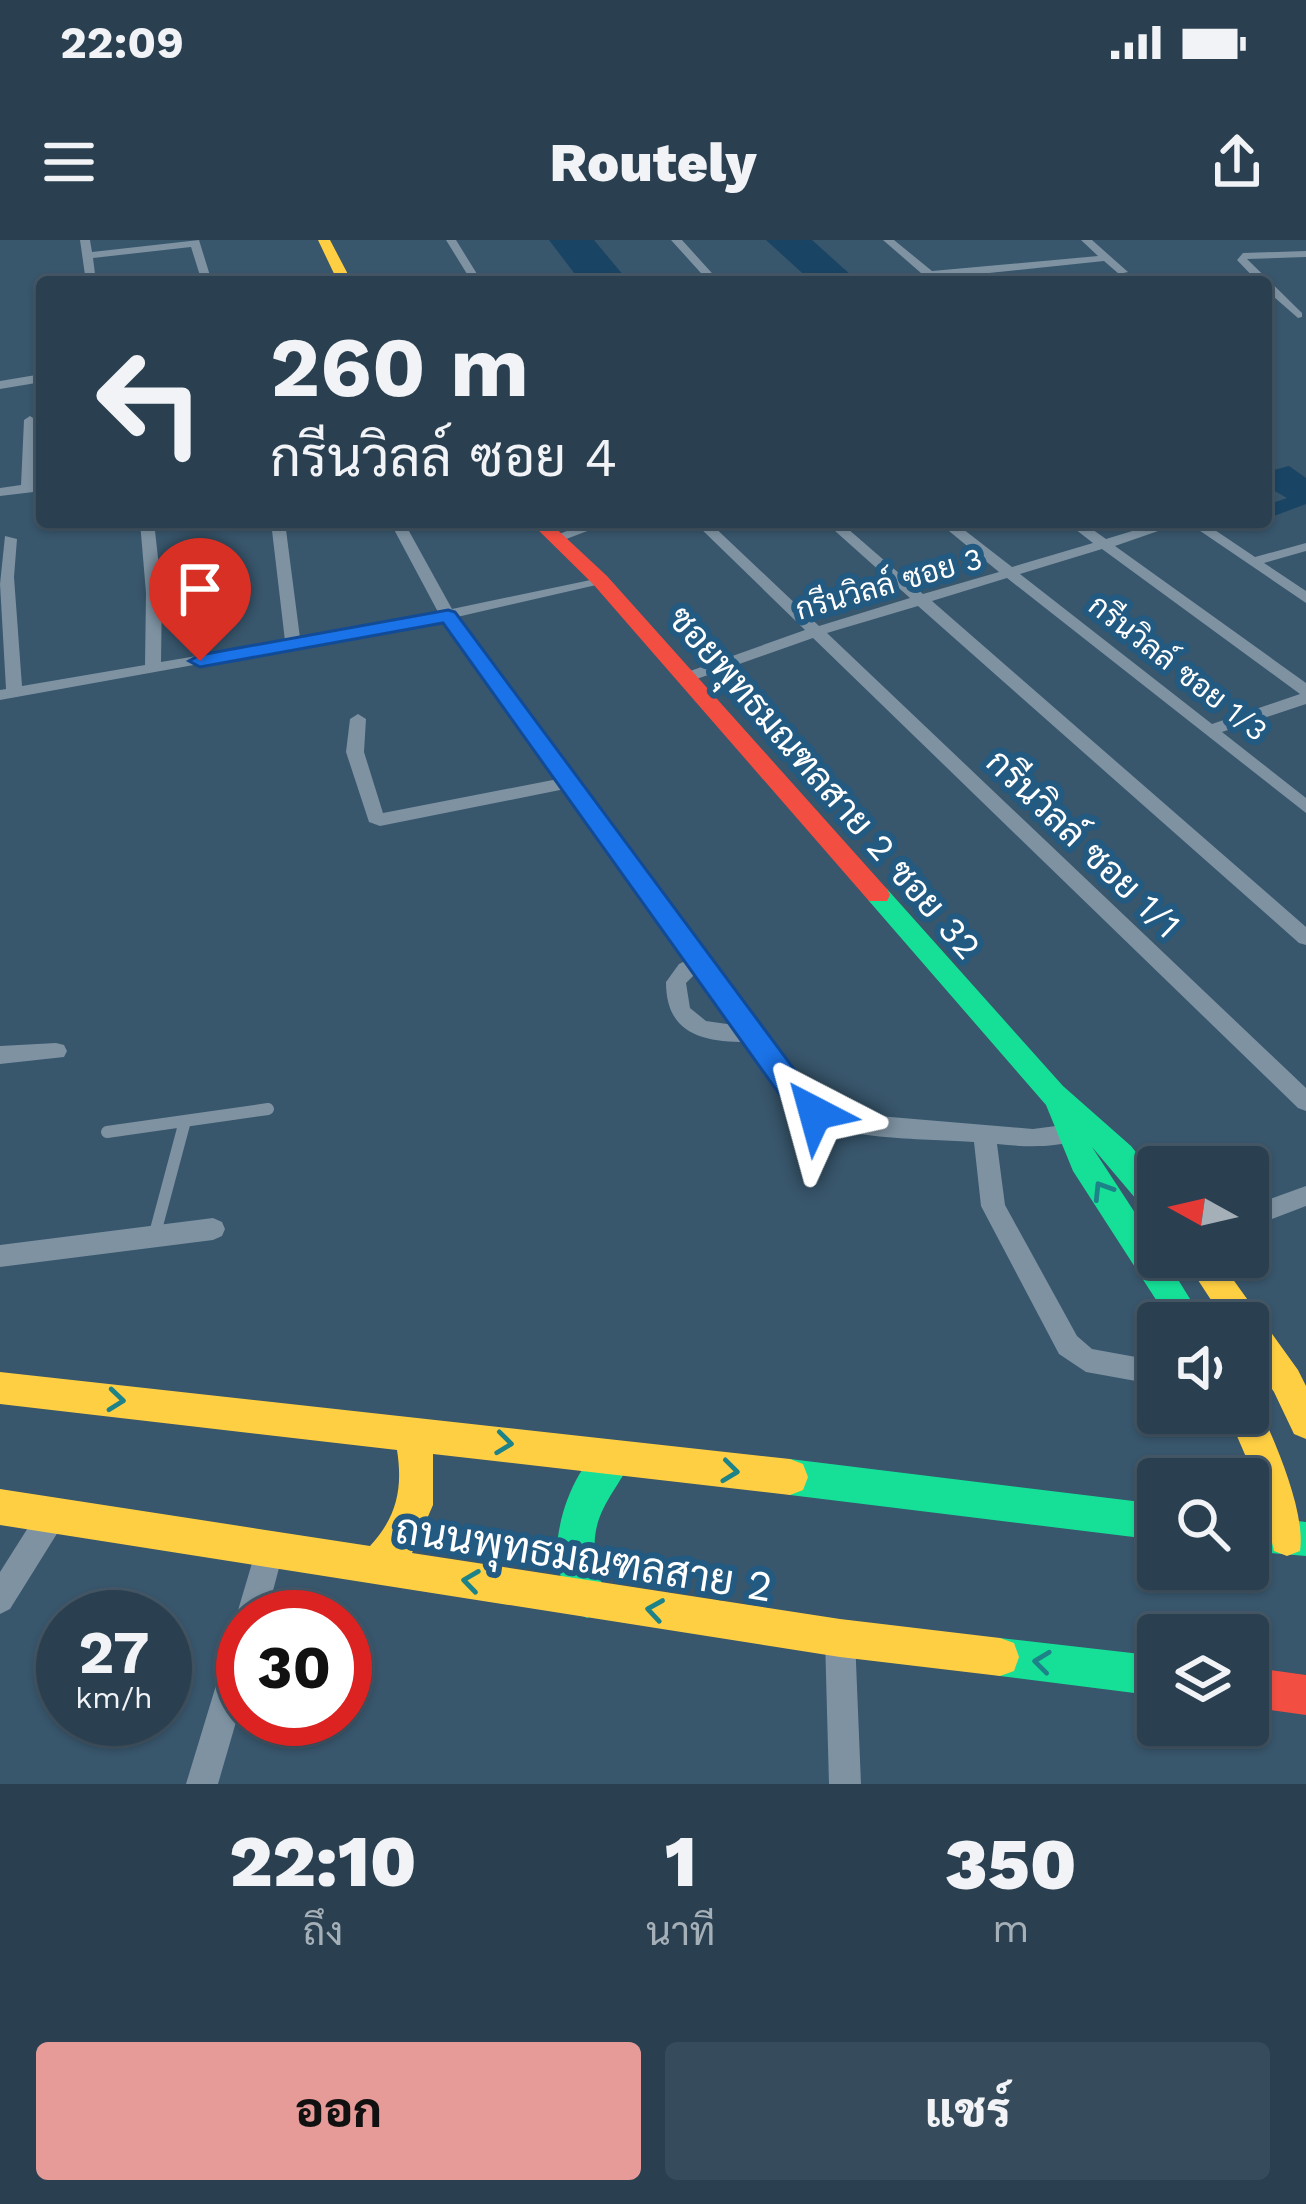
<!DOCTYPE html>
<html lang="th">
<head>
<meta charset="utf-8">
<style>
  :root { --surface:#2a4051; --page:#364b5b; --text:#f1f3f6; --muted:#a5afb7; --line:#465968; --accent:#e69b98 }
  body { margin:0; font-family:"Work Sans",Sarabun,sans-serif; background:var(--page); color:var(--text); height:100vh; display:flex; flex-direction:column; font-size:45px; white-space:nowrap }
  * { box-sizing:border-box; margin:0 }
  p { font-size:39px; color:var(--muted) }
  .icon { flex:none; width:66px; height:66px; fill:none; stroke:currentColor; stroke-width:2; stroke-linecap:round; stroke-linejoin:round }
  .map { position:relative; height:1544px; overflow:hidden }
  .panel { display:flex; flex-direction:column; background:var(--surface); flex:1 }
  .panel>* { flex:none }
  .guide { position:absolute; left:36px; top:36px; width:1236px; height:252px; border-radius:12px; box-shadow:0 3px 9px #0004,0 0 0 3px var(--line); background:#2a4051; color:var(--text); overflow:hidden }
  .needle { width:78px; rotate:278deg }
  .fabs { position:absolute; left:1137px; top:906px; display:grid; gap:24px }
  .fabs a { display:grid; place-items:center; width:132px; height:132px; border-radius:12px; background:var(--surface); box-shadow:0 3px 9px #0004,0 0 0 3px var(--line); font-size:60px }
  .speed { position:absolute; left:36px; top:1350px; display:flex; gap:24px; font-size:60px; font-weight:700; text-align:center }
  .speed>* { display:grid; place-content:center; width:156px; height:156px; border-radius:50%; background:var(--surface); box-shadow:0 3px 9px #0004,0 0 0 3px var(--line); line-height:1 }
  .speed small { font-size:30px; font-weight:400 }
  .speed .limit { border:18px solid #d22; background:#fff; color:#111 }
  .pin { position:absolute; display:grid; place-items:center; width:102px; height:102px; color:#fff; margin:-123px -51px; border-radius:50% 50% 50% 0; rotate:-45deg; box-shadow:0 0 12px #0007 }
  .pin .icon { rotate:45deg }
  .me { position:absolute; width:132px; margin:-66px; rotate:321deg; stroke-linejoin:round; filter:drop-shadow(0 0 9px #0008) }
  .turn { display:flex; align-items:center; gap:42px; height:252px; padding:0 36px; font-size:54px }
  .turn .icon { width:156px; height:156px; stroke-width:2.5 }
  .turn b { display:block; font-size:84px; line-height:102px }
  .eta { display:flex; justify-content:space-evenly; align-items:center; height:204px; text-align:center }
  .eta b { font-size:72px; font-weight:800; line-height:84px }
  .action { display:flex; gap:24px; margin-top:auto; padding:24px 36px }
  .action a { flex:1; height:138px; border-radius:12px; background:var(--accent); color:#111; font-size:48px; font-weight:800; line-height:138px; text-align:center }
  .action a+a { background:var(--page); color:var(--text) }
  .status { display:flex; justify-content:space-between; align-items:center; height:84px; padding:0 60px; background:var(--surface); direction:ltr }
  .status svg { height:33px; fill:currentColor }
  header { display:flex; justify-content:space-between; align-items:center; height:156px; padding:0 36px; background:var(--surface); font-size:54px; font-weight:800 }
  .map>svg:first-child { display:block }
  .water { fill:#1a4463 }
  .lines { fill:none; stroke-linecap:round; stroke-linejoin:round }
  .lane { stroke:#7e92a2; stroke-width:12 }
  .street { fill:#7e92a2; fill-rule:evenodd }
  .fast { fill:#16e098; fill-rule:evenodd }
  .slow { fill:#ffcf43; fill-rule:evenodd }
  .jam { fill:#f24e42; fill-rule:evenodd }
  .oneway { stroke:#1e8289 }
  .route { fill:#1a73e8; stroke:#114b97; stroke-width:3 }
  .labels { text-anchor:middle; stroke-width:12; stroke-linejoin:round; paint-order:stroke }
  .far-street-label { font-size:30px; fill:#fff; stroke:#225a82 }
  .street-label { font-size:36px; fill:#fff; stroke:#225a82 }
  .near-street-label { font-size:42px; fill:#fff; stroke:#225a82 }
</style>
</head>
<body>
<div class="status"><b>22:09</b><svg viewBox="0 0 49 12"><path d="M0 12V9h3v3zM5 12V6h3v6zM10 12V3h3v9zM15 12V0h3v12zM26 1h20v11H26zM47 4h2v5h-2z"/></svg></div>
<header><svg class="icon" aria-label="menu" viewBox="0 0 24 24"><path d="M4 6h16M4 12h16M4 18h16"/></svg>Routely<svg class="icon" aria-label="share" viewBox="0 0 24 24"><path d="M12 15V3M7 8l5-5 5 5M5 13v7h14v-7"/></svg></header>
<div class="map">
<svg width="1306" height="1544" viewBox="0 0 1306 1544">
  <rect width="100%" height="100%" fill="#38566c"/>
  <!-- water -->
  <path class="water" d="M 549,0 L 594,0 L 629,42 L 581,42 Z
    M 766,0 L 812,0 L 852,36 L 811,41 Z
    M 1289,226 L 1306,238 L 1306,264 L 1266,279 L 1266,265 L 1287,258 L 1266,246 L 1266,232 Z"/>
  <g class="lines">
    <!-- lane -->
    <path class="lane" d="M 107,892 L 268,869
      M 154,997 L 185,881"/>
    <!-- street -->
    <path class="street" d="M 80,0 L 90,0 L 92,12 L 199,0 L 212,42 L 202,42 L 191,7 L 93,18 L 96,42 L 86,42 Z
      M 446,0 L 456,0 L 482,42 L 472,42 Z
      M 671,0 L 682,0 L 720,42 L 709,42 Z
      M 883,0 L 894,0 L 932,31 L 1098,16 L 1081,0 L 1092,0 L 1128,32 L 1119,34 L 1104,21 L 931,39 L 849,42 L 921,33 Z
      M 1306,11 L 1306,17 L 1247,19 L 1302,73 L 1302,77 L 1298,78 L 1266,50 L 1266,42 L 1258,42 L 1237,20 L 1243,13 Z
      M 42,134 L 42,142 L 0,149 L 0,141 Z
      M 30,176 L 36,180 L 35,244 L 42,243 L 42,251 L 0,256 L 0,248 L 21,245 L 24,180 Z
      M 140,282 L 154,282 L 162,353 L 161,422 L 285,401 L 271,282 L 285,282 L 300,398 L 438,372 L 390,282 L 404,282 L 452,369 L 605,337 L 605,343 L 457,377 L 574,537 L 579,538 L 580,545 L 809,855 L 823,866 L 843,873 L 1033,889 L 1071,884 L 1079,886 L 1082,893 L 1079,900 C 1052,908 1025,907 997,904 L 1005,965 L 1077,1096 L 1092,1109 L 1158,1121 L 1158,1145 L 1086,1132 L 1059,1114 L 981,966 L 974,902 C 931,899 838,900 804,877 C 780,861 763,825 746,802 C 701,802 666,793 666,742 L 679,724 L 687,720 L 565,549 L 380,586 L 369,582 L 346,512 L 350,479 L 358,474 L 366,479 L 364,512 L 383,573 L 558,539 L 443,380 L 0,460 L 0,450 L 6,449 L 0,344 L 5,296 L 17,299 L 14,337 L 22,446 L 145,425 L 146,353 ZM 696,733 L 734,785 L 706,781 L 690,768 L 686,743 Z
      M 590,282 L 611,282 L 561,301 L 549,298 Z
      M 694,282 L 709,282 L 819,386 L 910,358 L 825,282 L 840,282 L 923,354 L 999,332 L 938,282 L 954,282 L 1012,327 L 1093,303 L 1066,282 L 1082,282 L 1106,299 L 1162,282 L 1184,282 L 1115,306 L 1306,443 L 1306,464 L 1222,492 L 1306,558 L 1306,573 L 1007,338 L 932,361 L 1306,687 L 1306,705 L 1299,703 L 918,366 L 827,393 L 1306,848 L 1306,871 L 1298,868 L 813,398 L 691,441 L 679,441 L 679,435 L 805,390 ZM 1102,309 L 1300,454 L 1212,484 L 1020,334 Z
      M 1187,282 L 1203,282 L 1255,317 L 1306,303 L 1306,311 L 1264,323 L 1306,351 L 1306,363 Z
      M 56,803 L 64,805 L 67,811 L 64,817 L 0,824 L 0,806 Z
      M 1306,946 L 1306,966 L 1248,988 L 1248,967 Z
      M 213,978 L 222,982 L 225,989 L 222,996 L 213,1000 L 0,1027 L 0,1005 Z
      M 53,1260 L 63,1264 L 67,1274 L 63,1284 L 10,1369 L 0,1374 L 0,1332 L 43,1264 Z
      M 269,1299 L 279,1303 L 283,1313 L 266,1377 L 243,1377 L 243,1389 L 236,1377 L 255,1313 L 259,1303 Z
      M 840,1383 L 851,1387 L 855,1398 L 861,1544 L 829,1544 L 825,1398 L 829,1387 Z
      M 243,1391 L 243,1458 L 218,1544 L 186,1544 L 228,1406 L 232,1395 Z"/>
    <!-- fast -->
    <path class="fast" d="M 878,646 L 887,649 L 1063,846 L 1131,906 L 1158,940 L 1158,976 L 1147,972 L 1092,907 L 1158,1008 L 1158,1017 L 1164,1017 L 1205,1083 L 1171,1083 L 1073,931 L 1046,865 L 869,661 L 866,655 Z
      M 614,1200 L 626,1206 L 632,1218 C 620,1246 598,1266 595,1297 C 592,1323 610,1350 600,1372 L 587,1378 L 574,1372 C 566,1354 559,1336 557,1317 C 555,1280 578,1215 614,1200 Z
      M 790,1219 L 1158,1264 L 1158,1300 L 790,1255 L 777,1250 L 772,1237 L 777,1224 Z
      M 1248,1275 L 1306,1282 L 1306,1316 L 1248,1311 Z
      M 1000,1398 L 1158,1416 L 1158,1456 L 1000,1436 L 986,1431 L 981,1417 L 986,1403 Z"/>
    <!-- slow -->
    <path class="slow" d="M 318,0 L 330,0 L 352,42 L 338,42 Z
      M 1183,1017 L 1217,1017 L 1298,1130 L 1306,1146 L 1306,1199 L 1294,1194 L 1274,1152 L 1248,1115 L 1248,1083 L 1226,1083 Z
      M 0,1132 L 790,1219 L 803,1224 L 808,1237 L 803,1250 L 790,1255 L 433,1214 L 433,1265 L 412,1313 L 840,1379 L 1000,1398 L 1014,1403 L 1019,1417 L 1014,1431 L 1000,1436 L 840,1417 L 0,1285 L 0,1249 L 370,1306 C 397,1277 403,1248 397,1210 L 0,1164 Z
      M 1248,1158 L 1256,1161 C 1274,1199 1306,1271 1300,1311 L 1287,1316 L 1274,1311 L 1259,1247 L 1227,1173 L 1248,1173 Z"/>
    <!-- jam -->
    <path class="jam" d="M 530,282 L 549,282 L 607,336 L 887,649 L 890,655 L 887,661 L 869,661 L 593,344 Z
      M 1248,1427 L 1306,1435 L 1306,1475 L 1248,1467 Z"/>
  </g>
  <!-- one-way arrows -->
  <defs><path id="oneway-chevron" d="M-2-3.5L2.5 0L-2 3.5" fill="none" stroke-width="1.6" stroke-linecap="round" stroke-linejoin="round" transform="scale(3)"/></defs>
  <g class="oneway">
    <use href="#oneway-chevron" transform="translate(1102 950) rotate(-122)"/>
    <use href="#oneway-chevron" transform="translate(116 1160) rotate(6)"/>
    <use href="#oneway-chevron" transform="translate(504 1203) rotate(7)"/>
    <use href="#oneway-chevron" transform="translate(730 1231) rotate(7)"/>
    <use href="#oneway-chevron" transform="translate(471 1341) rotate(-172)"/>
    <use href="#oneway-chevron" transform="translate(655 1370) rotate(-171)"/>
    <use href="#oneway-chevron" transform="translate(1042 1422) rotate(-173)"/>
  </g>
  <!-- route -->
  <path class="route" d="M 448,370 L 455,372 L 811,852 L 830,873 L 826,882 L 805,882 L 790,869 L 443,383 L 200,427 L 189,421 L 200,415 Z"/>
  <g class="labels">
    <!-- far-street labels -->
    <g class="far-street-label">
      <text transform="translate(889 344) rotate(-16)" y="10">กรีนวิลล์ ซอย 3</text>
      <text transform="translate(1178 428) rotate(38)" y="10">กรีนวิลล์ ซอย 1/3</text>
    </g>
    <!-- street labels -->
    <g class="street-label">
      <text transform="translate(825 542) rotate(49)" y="13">ซอยพุทธมณฑลสาย 2 ซอย 32</text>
      <text transform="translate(1084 603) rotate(44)" y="13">กรีนวิลล์ ซอย 1/1</text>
    </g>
    <!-- near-street labels -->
    <g class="near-street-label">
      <text transform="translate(584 1317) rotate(9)" y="15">ถนนพุทธมณฑลสาย 2</text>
    </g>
  </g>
</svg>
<div class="fabs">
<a><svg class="needle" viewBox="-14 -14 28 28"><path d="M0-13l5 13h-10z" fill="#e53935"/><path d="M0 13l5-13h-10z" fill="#a5afb7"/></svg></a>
<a><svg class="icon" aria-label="sound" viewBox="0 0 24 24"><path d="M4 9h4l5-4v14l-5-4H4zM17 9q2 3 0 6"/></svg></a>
<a><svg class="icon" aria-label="search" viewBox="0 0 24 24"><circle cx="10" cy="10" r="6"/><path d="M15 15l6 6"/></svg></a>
<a><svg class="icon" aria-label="layers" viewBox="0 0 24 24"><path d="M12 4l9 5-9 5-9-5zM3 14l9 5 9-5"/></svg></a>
</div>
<div class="speed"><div>27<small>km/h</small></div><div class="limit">30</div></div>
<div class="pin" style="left:200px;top:421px;background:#d93025"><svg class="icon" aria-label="arrive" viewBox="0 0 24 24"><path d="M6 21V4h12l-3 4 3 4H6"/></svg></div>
<svg class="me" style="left:815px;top:873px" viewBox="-20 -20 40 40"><path d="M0-17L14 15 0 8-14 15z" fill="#1a73e8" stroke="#fff" stroke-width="4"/></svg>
<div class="guide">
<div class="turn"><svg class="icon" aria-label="left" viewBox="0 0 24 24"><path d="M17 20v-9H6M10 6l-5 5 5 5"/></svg><div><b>260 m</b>กรีนวิลล์ ซอย 4</div></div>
</div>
</div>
<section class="panel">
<div class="eta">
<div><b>22:10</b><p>ถึง</p></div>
<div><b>1</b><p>นาที</p></div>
<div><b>350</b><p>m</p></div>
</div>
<div class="action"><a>ออก</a><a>แชร์</a></div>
</section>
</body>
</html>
